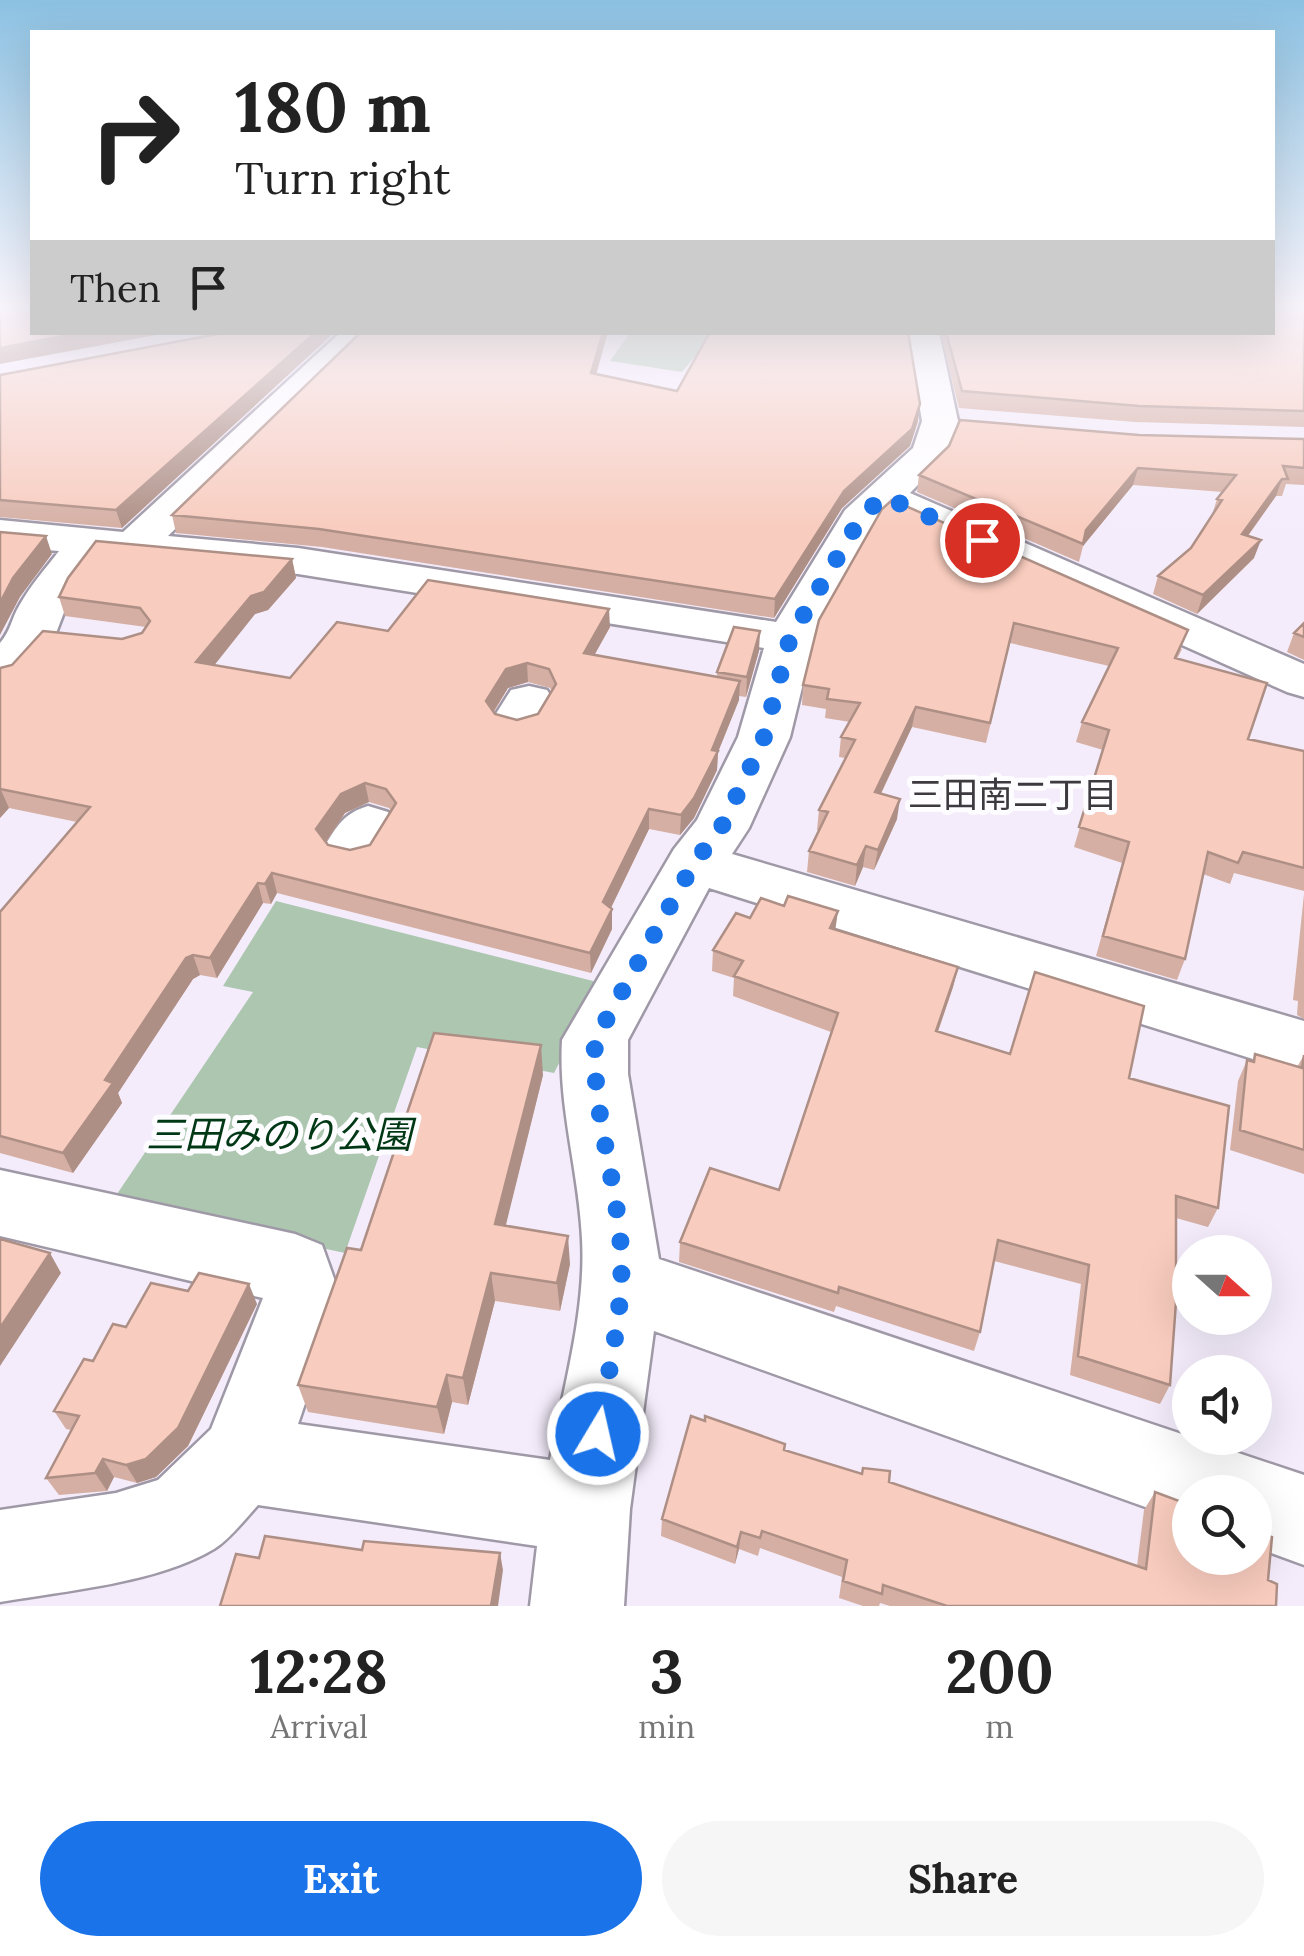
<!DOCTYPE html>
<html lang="en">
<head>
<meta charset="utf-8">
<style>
  :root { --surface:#fff; --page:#f6f6f6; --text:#222; --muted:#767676; --accent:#1a73e8 }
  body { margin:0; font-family:Lora,"Noto Sans JP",serif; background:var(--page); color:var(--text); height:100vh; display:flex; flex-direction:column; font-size:38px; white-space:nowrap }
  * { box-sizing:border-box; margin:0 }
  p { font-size:32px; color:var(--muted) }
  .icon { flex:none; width:55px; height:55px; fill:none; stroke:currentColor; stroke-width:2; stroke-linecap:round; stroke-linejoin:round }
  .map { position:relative; height:1606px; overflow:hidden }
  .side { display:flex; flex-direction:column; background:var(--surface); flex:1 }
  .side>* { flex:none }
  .hud { position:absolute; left:30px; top:30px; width:1245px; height:305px; border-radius:0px; box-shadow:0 10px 40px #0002; background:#fff; color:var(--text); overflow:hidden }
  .needle { width:65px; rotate:111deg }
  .buttons { position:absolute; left:1172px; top:1235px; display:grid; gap:20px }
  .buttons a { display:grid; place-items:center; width:100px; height:100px; border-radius:50%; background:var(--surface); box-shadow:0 10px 40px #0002; font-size:50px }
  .pin { position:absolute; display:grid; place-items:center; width:85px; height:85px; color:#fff; margin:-42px; border:5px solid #fff; border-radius:50%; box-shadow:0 2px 10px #0007 }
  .me { position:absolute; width:110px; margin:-55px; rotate:9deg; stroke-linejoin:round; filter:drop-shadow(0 0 8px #0008) }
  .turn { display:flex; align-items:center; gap:35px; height:210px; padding:0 40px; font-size:45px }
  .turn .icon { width:130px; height:130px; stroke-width:2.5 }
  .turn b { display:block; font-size:70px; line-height:85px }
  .then { display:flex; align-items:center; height:95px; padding:0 40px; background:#0003; gap:20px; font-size:38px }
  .eta { display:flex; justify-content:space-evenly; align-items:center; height:170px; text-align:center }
  .eta b { font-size:60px; font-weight:700; line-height:70px }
  .cta { display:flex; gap:20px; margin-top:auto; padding:20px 40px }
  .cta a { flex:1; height:115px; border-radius:60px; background:var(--accent); color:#fff; font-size:40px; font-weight:700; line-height:115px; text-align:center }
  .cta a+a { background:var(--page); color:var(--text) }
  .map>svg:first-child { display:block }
  .green { fill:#acc6b0 }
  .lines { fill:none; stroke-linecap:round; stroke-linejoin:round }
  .minor-casing { stroke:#9f98a6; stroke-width:5 }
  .minor { fill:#fff; fill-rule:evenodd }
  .wall { fill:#d5afa3; fill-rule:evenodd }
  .shaded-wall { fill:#ae8f85 }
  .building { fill:#f8ccbe; stroke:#ae8f85; stroke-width:2.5; fill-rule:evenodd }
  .route { stroke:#1a73e8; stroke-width:18; stroke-dasharray:0 32.4 }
  .labels { text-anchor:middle; stroke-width:10; stroke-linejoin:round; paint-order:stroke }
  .neighbourhood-label { font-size:35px; fill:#3c393f; stroke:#fdfcff }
  .near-park-label { font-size:38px; font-style:italic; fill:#003815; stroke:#fdfcff }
</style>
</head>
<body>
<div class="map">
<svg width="1304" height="1606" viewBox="0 0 1304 1606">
  <rect width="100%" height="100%" fill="#f4ecfb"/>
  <!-- green -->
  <path class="green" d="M 630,333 L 715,333 L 682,372 L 610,361 Z
    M 276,901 L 601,983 L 554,1073 L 417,1047 L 345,1253 L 111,1203 L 253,992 L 223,986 Z"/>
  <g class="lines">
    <defs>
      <path id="minor" d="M 341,332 L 376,332 L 168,536 L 298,548 L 776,622 L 845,510 L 913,448 L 922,421 L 907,332 L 939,332 L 958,421 L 950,452 L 910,493 L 1304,664 L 1304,697 L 1287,692 L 889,514 L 877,525 L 814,638 L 790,737 L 749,828 L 732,854 L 1304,1021 L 1304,1075 L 709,888 L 628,1040 L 628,1074 L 659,1259 L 1304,1475 L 1304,1565 L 1255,1547 L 1255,1492 L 1190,1492 L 1190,1523 L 654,1331 L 630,1509 L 624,1606 L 530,1606 L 537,1546 L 258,1505 C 245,1519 230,1539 214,1549 C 158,1583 64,1591 0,1602 L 0,1510 L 116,1493 L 158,1480 L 211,1429 L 263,1298 L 0,1236 L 0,1170 L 295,1234 L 322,1245 L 341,1298 L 298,1424 L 550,1460 C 563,1388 586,1312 582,1239 C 579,1172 558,1107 562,1040 L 674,849 L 697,820 L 738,737 L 764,648 L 298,574 L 100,555 L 71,594 L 53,641 L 17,682 L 0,687 L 0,643 C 11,630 11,620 19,606 C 30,586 45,569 59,551 L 0,546 L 0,520 L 123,532 Z
        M 529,686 L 547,690 L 554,701 L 536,731 L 518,736 L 500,731 L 492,720 L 511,690 Z
        M 368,806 L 388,812 L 396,825 L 373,861 L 353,866 L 333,861 L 324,847 C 337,826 344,813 368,806 Z"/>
    </defs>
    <!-- minor casing -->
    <use href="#minor" class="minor-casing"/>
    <!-- minor -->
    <use href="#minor" class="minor"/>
  </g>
  <!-- wall -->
  <path class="wall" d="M 1304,307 L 1304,427 L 1135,422 L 959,408 L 940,332 L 1272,332 Z
    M 228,332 L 122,528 L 0,517 L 0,375 Z
    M 361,332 L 608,332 L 596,374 L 677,391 L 918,421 L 910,446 L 842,508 L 774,618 L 322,547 L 176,533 L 172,515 Z
    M 1139,435 L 1304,439 L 1304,485 L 1286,484 L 1282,496 L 1276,496 L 1248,536 L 1254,558 L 1197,614 L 1153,594 L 1158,576 L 1191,548 L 1212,515 L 1217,499 L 1223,492 L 1133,485 L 1083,546 L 1079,562 L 917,492 L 919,475 Z
    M 882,509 L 1182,649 L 1177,659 L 1248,739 L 1304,751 L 1304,891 L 1234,873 L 1230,884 L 1203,874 L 1185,959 L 1177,980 L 1096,956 L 1122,863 L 1074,847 L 1103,750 L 1076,742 L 1082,722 L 1109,666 L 1010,643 L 986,743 L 912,727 L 881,794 L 897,819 L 874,870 L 863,867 L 855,886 L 807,872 L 809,851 L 819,831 L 817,830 L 819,810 L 845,758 L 839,757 L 841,737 L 850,722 L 825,718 L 826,709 L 802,705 L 803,685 Z
    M 292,559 L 296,578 L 268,610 L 255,614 L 214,665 L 290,678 L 388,631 L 610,627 L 594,655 L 717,677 L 717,672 L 759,651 L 746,697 L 739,696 L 739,700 L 718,752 L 717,770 L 694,818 L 680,835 L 649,829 L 611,908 L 612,929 L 591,973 L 277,893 L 271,904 L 263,903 L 217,978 L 200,975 L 193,979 L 118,1093 L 122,1103 L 73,1173 L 0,1153 L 0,912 L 77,822 L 9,808 L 0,818 L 0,668 L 142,633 L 146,627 L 65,616 L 59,597 ZM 528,682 L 550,688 L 552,691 L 538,714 L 517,720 L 495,714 L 494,712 L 508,688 ZM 369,802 L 389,808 L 391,811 L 370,845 L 350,850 L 328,845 L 326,842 L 345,813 Z
    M 1304,623 L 1304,660 L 1287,652 L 1294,633 Z
    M 1304,894 L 1304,1019 L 1297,1015 L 1298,1001 L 1293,1000 Z
    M 750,918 L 835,930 L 958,967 L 953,987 L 938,1032 L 1010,1054 L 1129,1078 L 1218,1208 L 1208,1227 L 1176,1218 L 1170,1385 L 1160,1404 L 1070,1375 L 1081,1284 L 994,1261 L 980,1332 L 974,1351 L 836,1306 L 834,1312 L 679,1262 L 680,1242 L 779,1190 L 831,1032 L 733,996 L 734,978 L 712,971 L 713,950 Z
    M 1255,1054 L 1297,1067 L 1304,1055 L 1304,1174 L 1230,1150 L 1238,1081 L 1247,1060 L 1252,1061 Z
    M 543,1075 L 505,1226 L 570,1264 L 560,1311 L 495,1301 L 468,1405 L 452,1402 L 444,1434 L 308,1412 L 298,1385 L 361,1250 Z
    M 188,1291 L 257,1304 L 188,1446 L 156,1477 L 137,1483 L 114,1477 L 107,1491 L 59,1495 L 46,1478 L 71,1430 L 66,1429 L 54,1411 L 93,1361 L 126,1327 Z
    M 705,1421 L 785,1450 L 889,1482 L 1137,1566 L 1144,1510 L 1155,1492 L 1268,1580 L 1276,1606 L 890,1606 L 880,1603 L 879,1606 L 863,1606 L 839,1598 L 842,1577 L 760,1548 L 758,1556 L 739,1549 L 735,1564 L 661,1536 L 662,1519 Z"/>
  <!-- shaded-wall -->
  <path class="shaded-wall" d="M 84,332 L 172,332 L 0,364 L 0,348 Z
    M 316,332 L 335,332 L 122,528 L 116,510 Z
    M 603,332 L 608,332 L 592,389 L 591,373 Z
    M 920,404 L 918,421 L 910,446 L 842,508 L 774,618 L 775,599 L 844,491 Z
    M 1138,468 L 1133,485 L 1083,546 L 1086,530 Z
    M 1282,479 L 1276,496 L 1236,552 L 1242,534 Z
    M 46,536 L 52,554 L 20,597 L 0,635 L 0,603 L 13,578 Z
    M 1261,540 L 1254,558 L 1197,614 L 1203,595 Z
    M 292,559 L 296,578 L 268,610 L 255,614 L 201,682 L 196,662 L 251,596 Z
    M 609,609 L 610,627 L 585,672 L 584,653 Z
    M 760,631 L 759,651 L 746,697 L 747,677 Z
    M 527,663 L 528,682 L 508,688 L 488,720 L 486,701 L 506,669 Z
    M 740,681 L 739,700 L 718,752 L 717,770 L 694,818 L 680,835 L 681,815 L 712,750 Z
    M 916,707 L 912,727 L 872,812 L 875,792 Z
    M 365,783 L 369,802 L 345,813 L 321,849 L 316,829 L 341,794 Z
    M 0,788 L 9,808 L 0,818 Z
    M 900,799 L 897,819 L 874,870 L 878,850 Z
    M 649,809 L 649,829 L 604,922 L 603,902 Z
    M 866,846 L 863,867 L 855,886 L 857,865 Z
    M 272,873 L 277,893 L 271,904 L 265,884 Z
    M 258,883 L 263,903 L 217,978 L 210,958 Z
    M 612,909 L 612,929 L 591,973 L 590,953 Z
    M 838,911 L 835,932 L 830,928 Z
    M 193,955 L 200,975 L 193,979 L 118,1093 L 122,1103 L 73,1173 L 63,1153 L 105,1080 L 186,958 Z
    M 958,967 L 953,987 L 931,1051 L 936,1031 Z
    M 541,1045 L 543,1075 L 499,1253 L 495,1224 Z
    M 568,1236 L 570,1264 L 560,1311 L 557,1283 Z
    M 50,1253 L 61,1273 L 0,1366 L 0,1328 Z
    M 491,1273 L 495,1301 L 468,1405 L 463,1378 Z
    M 249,1284 L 257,1304 L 188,1446 L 156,1477 L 137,1483 L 126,1465 Z
    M 447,1375 L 452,1402 L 444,1434 L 437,1407 Z
    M 103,1459 L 114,1477 L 107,1491 L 95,1473 Z
    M 741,1532 L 739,1549 L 735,1564 L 737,1547 Z
    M 500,1553 L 503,1570 L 498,1606 L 491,1606 Z"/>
  <!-- building -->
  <path class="building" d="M 0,307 L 32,307 L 32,332 L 84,332 L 0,348 Z
    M 1272,307 L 1304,307 L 1304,411 L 1139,406 L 962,391 L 946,332 L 1272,332 Z
    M 228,332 L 316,332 L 116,510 L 0,500 L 0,375 Z
    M 361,332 L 603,332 L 591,373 L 677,391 L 710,332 L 908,332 L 920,404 L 912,429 L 844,491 L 775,599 L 319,529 L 172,515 Z
    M 960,420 L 1139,435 L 1304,439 L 1304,468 L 1283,466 L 1288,479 L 1282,479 L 1242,534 L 1261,540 L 1203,595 L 1158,576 L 1191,548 L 1222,500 L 1217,499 L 1236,475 L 1138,468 L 1086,530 L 1083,544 L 919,475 L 949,446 Z
    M 892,500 L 1188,630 L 1175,658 L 1267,683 L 1248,739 L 1304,751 L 1304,868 L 1243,852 L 1238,863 L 1208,852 L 1185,959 L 1103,936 L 1129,842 L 1079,827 L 1109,730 L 1082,722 L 1118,648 L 1014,623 L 990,723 L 916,707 L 875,792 L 900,799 L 878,850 L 866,846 L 857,865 L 809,851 L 828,812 L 819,810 L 855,740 L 841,737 L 860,703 L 827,699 L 829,689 L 803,685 L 819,620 L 882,509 Z
    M 0,532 L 46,536 L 13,578 L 0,603 Z
    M 96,541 L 292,559 L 264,592 L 251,596 L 196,662 L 290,678 L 337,622 L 388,631 L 428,580 L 609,609 L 584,653 L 740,681 L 712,750 L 718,751 L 694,798 L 681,815 L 649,809 L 603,902 L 612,909 L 590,953 L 272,873 L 265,884 L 258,883 L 210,958 L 193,955 L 186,958 L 105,1080 L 113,1083 L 63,1153 L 0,1136 L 0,912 L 90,807 L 0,789 L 0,668 L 12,665 L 43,631 L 122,639 L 142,633 L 150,621 L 140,608 L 59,597 L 68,578 ZM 527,663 L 549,669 L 556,684 L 538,714 L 517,720 L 495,714 L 486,701 L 506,669 ZM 365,783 L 386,789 L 396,803 L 370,845 L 350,850 L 328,845 L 316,829 L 341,794 Z
    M 1304,623 L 1304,637 L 1294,633 Z
    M 734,627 L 760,631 L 747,677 L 717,672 Z
    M 788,896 L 838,911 L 830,928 L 958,967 L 936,1031 L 1010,1054 L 1035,972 L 1144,1006 L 1129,1078 L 1229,1106 L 1218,1208 L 1176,1196 L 1176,1302 L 1170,1385 L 1078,1356 L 1089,1265 L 998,1240 L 980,1332 L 839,1287 L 838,1293 L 680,1242 L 710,1168 L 779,1190 L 838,1013 L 734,976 L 743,961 L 713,950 L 736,913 L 750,918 L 761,898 L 784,906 Z
    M 434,1033 L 541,1045 L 495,1224 L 568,1236 L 557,1283 L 491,1273 L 463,1378 L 447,1375 L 437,1407 L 298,1385 L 347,1248 L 361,1250 Z
    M 1255,1054 L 1302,1068 L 1304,1055 L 1304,1150 L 1240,1130 L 1247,1060 L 1254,1062 Z
    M 0,1239 L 50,1253 L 0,1328 Z
    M 199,1273 L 249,1284 L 178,1428 L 146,1459 L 126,1465 L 103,1459 L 95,1473 L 46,1478 L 79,1416 L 54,1411 L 84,1359 L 93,1361 L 113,1324 L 126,1327 L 151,1283 L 188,1291 Z
    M 691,1416 L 705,1421 L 705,1416 L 785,1444 L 784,1450 L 862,1474 L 863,1468 L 890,1471 L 889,1482 L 1146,1569 L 1155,1492 L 1190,1505 L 1190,1558 L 1255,1558 L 1255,1531 L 1272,1537 L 1268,1580 L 1277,1584 L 1276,1606 L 947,1606 L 883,1585 L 882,1594 L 843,1581 L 847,1560 L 762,1531 L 760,1538 L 741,1532 L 737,1547 L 662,1519 Z
    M 265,1536 L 362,1550 L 364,1541 L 500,1553 L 491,1606 L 220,1606 L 236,1554 L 259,1558 Z"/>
  <!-- sky -->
  <linearGradient id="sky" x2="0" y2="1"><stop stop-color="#8cc1e2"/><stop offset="0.58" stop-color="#faf6fd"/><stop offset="1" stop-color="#faf6fd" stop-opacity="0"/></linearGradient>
  <rect width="1304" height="532" fill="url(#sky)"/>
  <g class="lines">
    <!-- route -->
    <path class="route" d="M 598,1434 C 608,1370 627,1301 620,1237 C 614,1171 592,1107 595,1040 L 694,863 L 721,828 L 753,762 L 764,737 L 790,638 L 860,519 L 883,496 L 982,540"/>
  </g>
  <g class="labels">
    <!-- neighbourhood labels -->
    <g class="neighbourhood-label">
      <text x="1013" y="807">三田南二丁目</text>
    </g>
    <!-- near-park labels -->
    <g class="near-park-label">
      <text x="279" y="1148">三田みのり公園</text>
    </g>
  </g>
</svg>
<div class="buttons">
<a><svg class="needle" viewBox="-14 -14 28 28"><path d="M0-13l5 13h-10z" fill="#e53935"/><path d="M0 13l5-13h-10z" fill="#767676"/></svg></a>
<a><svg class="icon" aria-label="sound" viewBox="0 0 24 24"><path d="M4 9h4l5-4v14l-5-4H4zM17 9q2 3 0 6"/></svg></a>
<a><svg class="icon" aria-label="search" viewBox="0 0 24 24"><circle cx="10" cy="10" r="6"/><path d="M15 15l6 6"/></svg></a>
</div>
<div class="pin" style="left:982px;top:540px;background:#d93025"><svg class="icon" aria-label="arrive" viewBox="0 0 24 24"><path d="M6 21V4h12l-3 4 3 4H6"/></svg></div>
<svg class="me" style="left:598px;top:1434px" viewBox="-20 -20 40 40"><circle r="17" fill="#1a73e8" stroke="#fff" stroke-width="3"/><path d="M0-11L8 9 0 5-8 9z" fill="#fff"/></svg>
<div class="hud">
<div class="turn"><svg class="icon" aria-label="right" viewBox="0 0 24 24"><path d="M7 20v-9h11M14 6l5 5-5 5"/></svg><div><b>180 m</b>Turn right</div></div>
<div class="then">Then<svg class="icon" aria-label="arrive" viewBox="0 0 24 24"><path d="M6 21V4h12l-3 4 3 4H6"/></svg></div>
</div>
</div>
<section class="side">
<div class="eta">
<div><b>12:28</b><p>Arrival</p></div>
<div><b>3</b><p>min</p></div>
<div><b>200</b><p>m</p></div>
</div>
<div class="cta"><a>Exit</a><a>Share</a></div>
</section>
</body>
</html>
